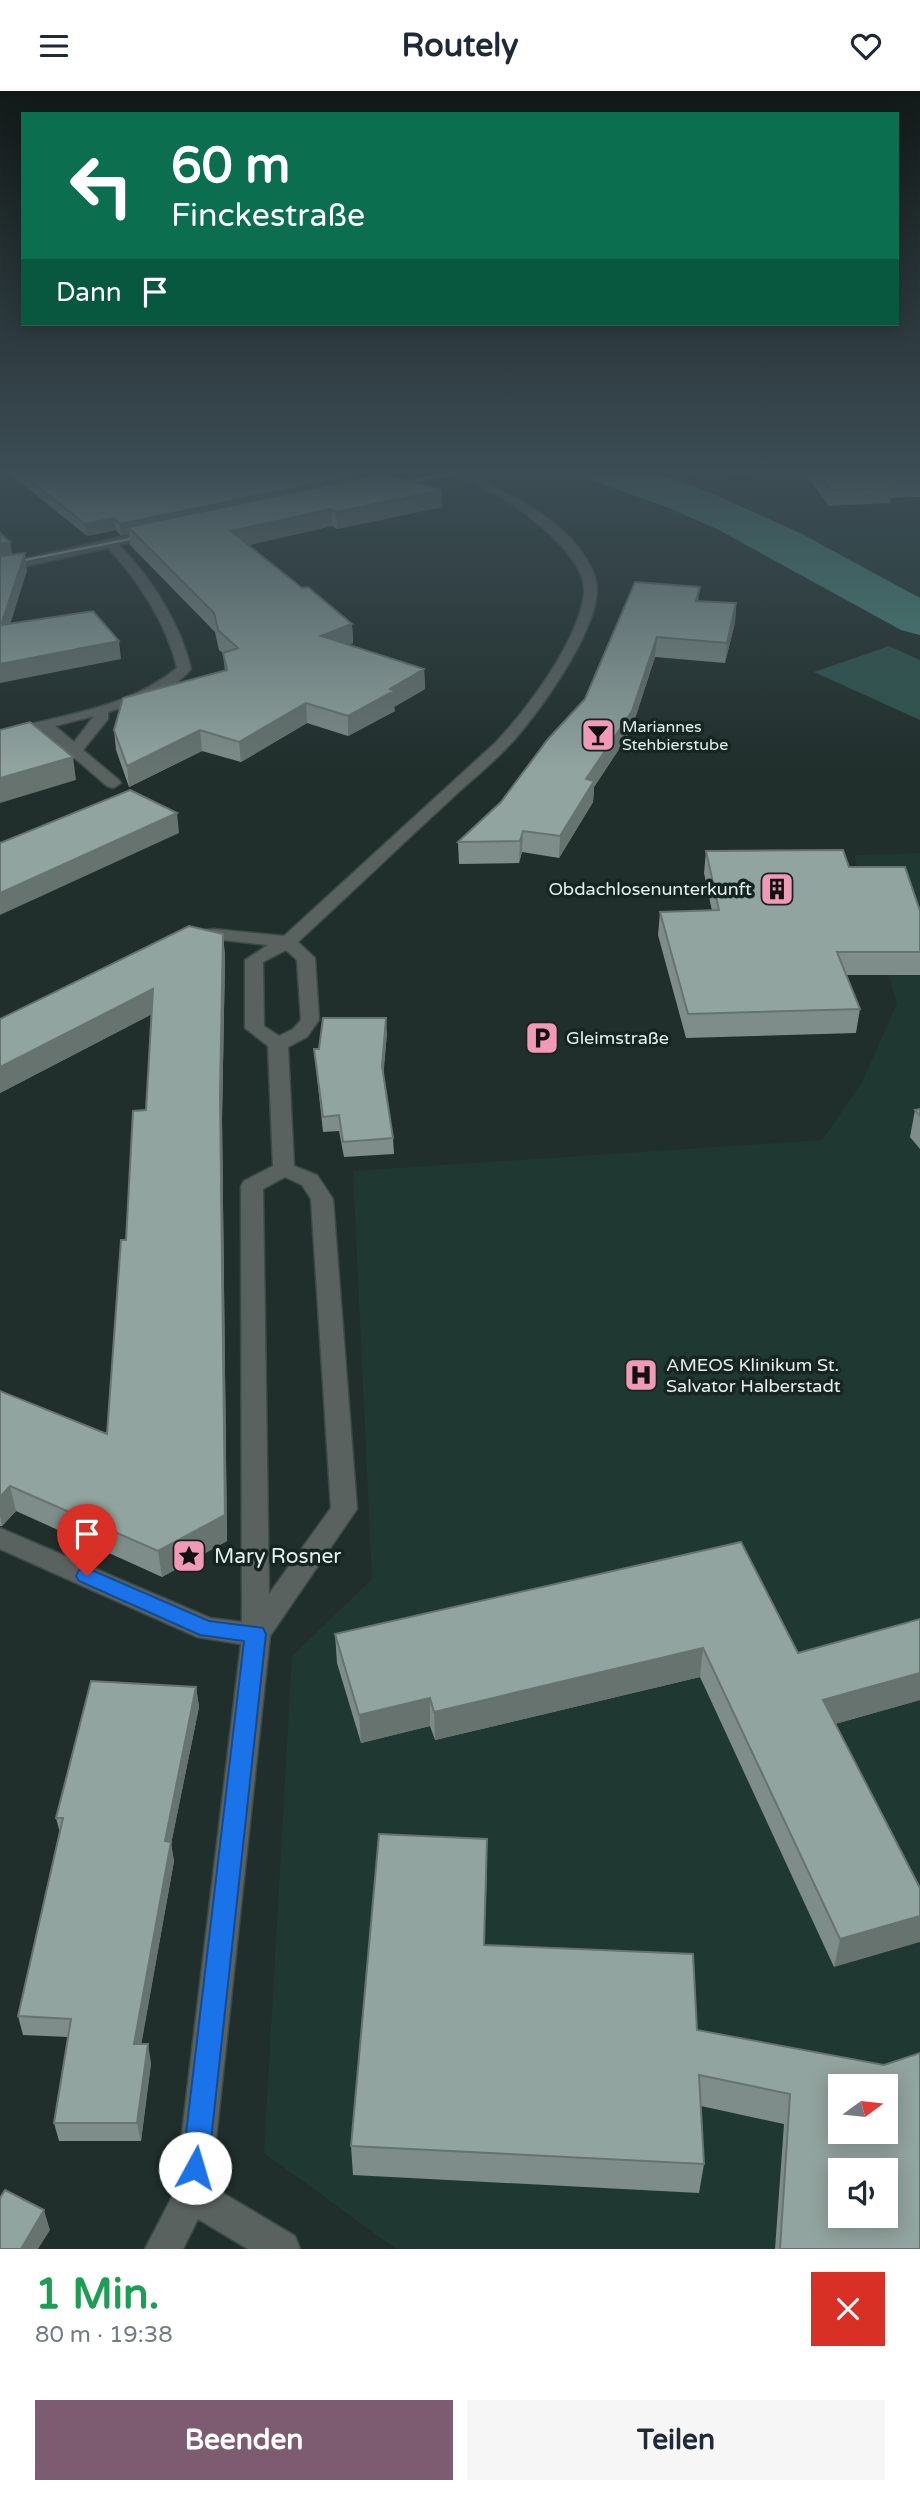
<!DOCTYPE html>
<html lang="de">
<head>
<meta charset="utf-8">
<style>
  :root { --surface:#fff; --page:#f6f6f7; --text:#1f2937; --muted:#747a83; --accent:#7d5c71 }
  body { margin:0; font-family:"Varela Round",sans-serif; background:var(--page); color:var(--text); height:100vh; display:flex; flex-direction:column; font-size:26px; white-space:nowrap }
  * { box-sizing:border-box; margin:0 }
  p { font-size:23px; color:var(--muted) }
  .icon { flex:none; width:38px; height:38px; fill:none; stroke:currentColor; stroke-width:2; stroke-linecap:round; stroke-linejoin:round }
  .map { position:relative; height:2158px; overflow:hidden }
  .sheet { display:flex; flex-direction:column; background:var(--surface); flex:1 }
  .sheet>* { flex:none }
  .hud { position:absolute; left:21px; top:21px; width:878px; height:214px; border-radius:0px; box-shadow:0 4px 18px #0003; background:#0b6e4f; color:#fff; overflow:hidden }
  .needle { width:46px; rotate:75deg }
  .fabs { position:absolute; left:828px; top:1983px; display:grid; gap:14px }
  .fabs a { display:grid; place-items:center; width:70px; height:70px; border-radius:0px; background:var(--surface); box-shadow:0 4px 18px #0003; font-size:35px }
  .pin { position:absolute; display:grid; place-items:center; width:60px; height:60px; color:#fff; margin:-72px -30px; border-radius:50% 50% 50% 0; rotate:-45deg; box-shadow:0 0 7px #0007 }
  .pin .icon { rotate:45deg }
  .me { position:absolute; width:77px; margin:-38px; rotate:6deg; stroke-linejoin:round; filter:drop-shadow(0 0 5px #0008) }
  .turn { display:flex; align-items:center; gap:24px; height:147px; padding:0 35px; font-size:32px }
  .turn .icon { width:91px; height:91px; stroke-width:2.5 }
  .turn b { display:block; font-size:49px; line-height:60px }
  .then { display:flex; align-items:center; height:66px; padding:0 35px; background:#0003; gap:14px; font-size:26px }
  .round { display:grid; place-items:center; flex:none; width:74px; height:74px; border-radius:0px; background:var(--page) }
  .headline { display:flex; align-items:center; justify-content:space-between; height:119px; padding:0 35px }
  h1 { font-size:42px; font-weight:700; line-height:52px; color:#1e9e55 }
  .primary-button { display:flex; gap:14px; margin-top:auto; padding:14px 35px }
  .primary-button a { flex:1; height:80px; border-radius:0px; background:var(--accent); color:#fff; font-size:28px; font-weight:700; line-height:80px; text-align:center }
  .primary-button a+a { background:var(--page); color:var(--text) }
  header { display:flex; justify-content:space-between; align-items:center; height:91px; padding:0 35px; background:var(--surface); font-size:32px; font-weight:700 }
  .map>svg:first-child { display:block }
  .built { fill:#203832; fill-rule:evenodd }
  .green { fill:#2e554d }
  .lines { fill:none; stroke-linecap:round; stroke-linejoin:round }
  .river { fill:#4b897c; fill-rule:evenodd }
  .minor-casing { stroke:#3c4a46; stroke-width:3 }
  .minor { fill:#5a6260; fill-rule:evenodd }
  .tram { stroke:#acb8b4; stroke-width:2 }
  .wall { fill:#7e8d89 }
  .shaded-wall { fill:#66736f }
  .building { fill:#92a49f; stroke:#66736f; stroke-width:2; fill-rule:evenodd }
  .route { fill:#1a73e8; stroke:#114b97; stroke-width:2 }
  .labels { text-anchor:middle; stroke-width:7; stroke-linejoin:round; paint-order:stroke }
  .far-poi-label { font-size:16px; fill:#e5efec; stroke:#162522; text-anchor:start }
  .poi-label { font-size:18px; fill:#e5efec; stroke:#162522; text-anchor:start }
  .near-poi-label { font-size:21px; fill:#e5efec; stroke:#162522; text-anchor:start }
</style>
</head>
<body>
<header><svg class="icon" aria-label="menu" viewBox="0 0 24 24"><path d="M4 6h16M4 12h16M4 18h16"/></svg>Routely<svg class="icon" aria-label="heart" viewBox="0 0 24 24"><path d="M12 20l-8-8c-3-5 5-10 8-4 3-6 11-1 8 4z"/></svg></header>
<div class="map">
<svg width="920" height="2158" viewBox="0 0 920 2158">
  <rect width="100%" height="100%" fill="#202f2b"/>
  <!-- built -->
  <path class="built" d="M 920,379 L 920,517 L 735,414 L 813,410 L 794,393 L 797,383 Z
    M 920,762 L 920,2158 L 396,2158 L 264,2062 L 292,1565 L 372,1488 L 353,1080 L 822,1049 L 861,993 L 897,913 L 854,764 ZM 840,1995 L 886,1995 L 886,2040 L 840,2040 ZM 840,2079 L 886,2079 L 886,2124 L 840,2124 Z"/>
  <!-- green -->
  <path class="green" d="M 889,555 L 920,569 L 920,629 L 814,581 Z"/>
  <g class="lines">
    <!-- river -->
    <path class="river" d="M 579,378 L 644,378 L 702,398 L 800,442 L 920,507 L 920,544 L 901,539 L 719,439 L 669,417 L 585,387 Z"/>
    <defs>
      <path id="minor" d="M 454,378 L 473,378 L 466,382 C 512,404 577,434 595,486 C 609,525 541,619 515,648 C 495,671 471,689 449,710 C 399,756 349,804 298,851 L 315,867 L 319,929 L 307,946 L 288,956 L 294,1075 L 317,1084 L 333,1108 L 357,1418 L 270,1545 L 211,2095 L 295,2145 L 300,2158 L 248,2158 L 198,2128 L 183,2158 L 145,2158 L 175,2100 L 241,1553 L 197,1546 L 0,1458 L 0,1437 L 210,1527 L 242,1531 L 241,1095 L 244,1090 L 273,1075 L 268,955 L 245,937 L 245,869 L 268,854 L 214,848 L 197,850 L 188,845 L 191,841 L 214,838 L 284,845 L 495,652 C 526,620 580,548 584,502 C 588,458 494,396 456,385 C 446,383 397,397 383,399 L 377,396 ZM 286,859 L 297,869 L 301,929 L 293,938 L 279,945 L 264,935 L 263,871 ZM 285,1086 L 302,1094 L 311,1108 L 331,1417 L 269,1503 L 263,1098 Z
        M 674,378 L 781,378 L 775,381 C 752,383 692,391 674,378 Z
        M 156,438 L 162,442 L 160,445 L 119,454 C 151,487 181,533 191,578 C 171,602 137,612 108,621 L 108,628 L 83,659 L 119,689 L 121,692 L 113,697 L 107,695 L 42,639 L 0,648 L 0,640 C 59,625 129,617 177,577 C 167,533 138,489 108,457 L 0,481 L 0,473 ZM 94,625 L 74,651 L 55,635 Z"/>
    </defs>
    <!-- minor casing -->
    <use href="#minor" class="minor-casing"/>
    <!-- minor -->
    <use href="#minor" class="minor"/>
    <!-- tram -->
    <path class="tram" d="M 393,394 L 472,378
      M 0,474 L 150,444"/>
  </g>
  <!-- wall -->
  <path class="wall" d="M 4,378 L 340,378 L 361,383 L 361,388 L 442,416 L 337,438 L 332,435 L 248,454 L 302,497 L 352,533 L 353,552 L 348,554 L 424,578 L 425,598 L 394,616 L 395,620 L 348,645 L 307,632 L 241,671 L 202,660 L 129,696 L 116,659 L 114,639 L 225,580 L 223,562 L 219,559 L 215,541 L 130,454 L 129,443 L 121,445 L 116,439 L 87,445 Z
    M 802,378 L 920,378 L 920,406 L 891,407 L 890,412 L 829,415 Z
    M 700,496 L 698,510 L 736,512 L 735,531 L 725,572 L 655,566 L 631,640 L 594,696 L 593,711 L 559,767 L 522,761 L 519,772 L 459,773 L 458,751 L 501,711 Z
    M 706,760 L 849,776 L 920,820 L 920,884 L 846,884 L 860,918 L 856,942 L 686,947 L 658,844 L 660,821 L 712,820 L 704,782 Z
    M 223,843 L 225,866 L 222,1028 L 227,1450 L 162,1486 L 16,1420 L 2,1435 L 0,1435 L 0,1300 L 107,1343 L 126,1149 L 146,1019 L 152,923 L 0,1002 L 0,928 Z
    M 387,942 L 383,982 L 393,1047 L 394,1063 L 344,1066 L 339,1040 L 323,1041 L 314,958 Z
    M 920,1018 L 920,1058 L 910,1046 L 915,1019 Z
    M 741,1451 L 798,1562 L 920,1609 L 835,1633 L 920,1797 L 834,1876 L 700,1586 L 435,1649 L 430,1635 L 361,1652 L 337,1572 L 335,1543 Z
    M 196,1596 L 199,1616 L 171,1753 L 174,1770 L 141,1953 L 151,1972 L 141,2050 L 59,2050 L 54,2032 L 68,1946 L 23,1944 L 18,1925 L 60,1742 L 56,1727 Z
    M 487,1779 L 484,1854 L 697,1939 L 884,1974 L 920,2158 L 775,2158 L 784,2033 L 701,2015 L 704,2073 L 699,2102 L 353,2084 L 351,2055 Z"/>
  <!-- shaded-wall -->
  <path class="shaded-wall" d="M 361,383 L 361,395 L 128,436 L 129,443 L 121,445 L 120,433 Z
    M 442,399 L 442,416 L 337,438 L 336,421 Z
    M 331,418 L 332,435 L 232,458 L 231,440 Z
    M 114,427 L 116,439 L 87,445 L 85,433 Z
    M 10,451 L 13,468 L 0,471 L 0,453 Z
    M 25,462 L 27,480 L 4,553 L 1,534 Z
    M 736,512 L 735,531 L 725,572 L 727,552 Z
    M 352,533 L 353,552 L 322,565 L 321,545 Z
    M 657,546 L 655,566 L 631,640 L 594,696 L 593,711 L 559,767 L 560,745 L 586,688 Z
    M 119,550 L 121,568 L 0,592 L 0,573 Z
    M 424,578 L 425,598 L 394,616 L 395,620 L 348,645 L 348,625 Z
    M 306,612 L 307,632 L 241,671 L 239,651 Z
    M 200,639 L 202,660 L 129,696 L 127,675 Z
    M 73,666 L 76,689 L 0,712 L 0,687 Z
    M 177,722 L 179,742 L 0,824 L 0,802 Z
    M 523,740 L 522,761 L 519,772 L 520,750 Z
    M 223,843 L 225,866 L 222,1028 L 227,1450 L 162,1486 L 158,1460 L 220,1004 Z
    M 153,898 L 156,921 L 0,1002 L 0,976 Z
    M 386,927 L 387,942 L 383,990 L 382,975 Z
    M 10,1395 L 16,1420 L 2,1435 L 0,1424 L 0,1406 Z
    M 703,1557 L 700,1586 L 435,1649 L 434,1621 Z
    M 920,1582 L 920,1609 L 817,1638 L 823,1609 Z
    M 196,1596 L 199,1616 L 171,1753 L 174,1770 L 138,1972 L 134,1953 L 165,1750 Z
    M 430,1607 L 430,1635 L 361,1652 L 359,1624 Z
    M 920,1825 L 920,1851 L 834,1876 L 840,1848 Z
    M 148,1953 L 151,1972 L 141,2050 L 137,2032 Z
    M 44,2119 L 50,2139 L 38,2158 L 21,2158 Z"/>
  <!-- building -->
  <path class="building" d="M 16,378 L 340,378 L 361,383 L 120,433 L 114,427 L 85,433 Z
    M 815,378 L 920,378 L 920,390 L 888,392 L 893,397 L 831,399 Z
    M 382,383 L 442,399 L 336,421 L 331,418 L 231,440 L 302,497 L 308,496 L 352,533 L 321,545 L 424,578 L 390,598 L 394,600 L 348,625 L 306,612 L 239,651 L 200,639 L 127,675 L 114,639 L 123,607 L 227,579 L 223,562 L 238,557 L 218,539 L 214,522 L 128,436 Z
    M 0,442 L 10,451 L 0,453 Z
    M 25,462 L 1,534 L 93,520 L 119,550 L 0,573 L 0,465 Z
    M 635,491 L 700,496 L 696,510 L 736,512 L 727,552 L 657,546 L 632,620 L 586,688 L 594,690 L 560,745 L 523,740 L 520,750 L 458,751 L 501,711 L 548,648 L 585,608 Z
    M 30,631 L 73,666 L 0,687 L 0,639 Z
    M 130,699 L 177,722 L 0,802 L 0,752 Z
    M 843,759 L 849,776 L 905,776 L 920,820 L 920,861 L 837,861 L 860,918 L 688,923 L 660,821 L 719,819 L 706,760 Z
    M 189,835 L 223,843 L 220,1004 L 225,1424 L 158,1460 L 10,1395 L 0,1406 L 0,1300 L 107,1343 L 121,1149 L 126,1149 L 133,1020 L 146,1019 L 153,898 L 0,976 L 0,928 Z
    M 323,927 L 386,927 L 382,975 L 393,1047 L 343,1051 L 339,1024 L 323,1026 L 314,958 L 319,958 Z
    M 920,1018 L 920,1025 L 915,1019 Z
    M 741,1451 L 798,1562 L 920,1528 L 920,1582 L 823,1609 L 920,1797 L 920,1825 L 840,1848 L 703,1557 L 434,1621 L 430,1607 L 359,1624 L 335,1543 Z
    M 91,1590 L 196,1596 L 165,1750 L 171,1751 L 134,1953 L 148,1953 L 137,2032 L 54,2032 L 71,1928 L 18,1925 L 63,1727 L 56,1727 Z
    M 379,1743 L 487,1748 L 484,1854 L 693,1863 L 697,1939 L 884,1974 L 920,1962 L 920,2158 L 780,2158 L 790,2003 L 699,1984 L 704,2073 L 351,2055 ZM 840,1995 L 886,1995 L 886,2040 L 840,2040 ZM 840,2079 L 886,2079 L 886,2124 L 840,2124 Z
    M 5,2099 L 44,2119 L 21,2158 L 0,2158 L 0,2107 Z"/>
  <!-- sky -->
  <linearGradient id="sky" x2="0" y2="1"><stop stop-color="#121a18"/><stop offset="0.56" stop-color="#3c4d55"/><stop offset="1" stop-color="#3c4d55" stop-opacity="0"/></linearGradient>
  <rect width="920" height="680" fill="url(#sky)"/>
  <!-- route -->
  <path class="route" d="M 87,1477 L 209,1530 L 263,1537 L 266,1543 L 208,2077 L 205,2086 L 195,2090 L 186,2086 L 182,2077 L 244,1550 L 200,1544 L 79,1490 L 76,1485 L 79,1479 Z"/>
  <!-- icons -->
  <defs>
    <symbol id="bar-square" viewBox="-11 -11 22 22"><rect x="-9" y="-9" width="18" height="18" rx="4" fill="#f09ab7" stroke="#162522"/><path d="M-6-5H6L.8 .8V4.5H3.5V6h-7V4.5H-.8V.8Z" fill="#111"/></symbol>
    <symbol id="building-square" viewBox="-11 -11 22 22"><rect x="-9" y="-9" width="18" height="18" rx="4" fill="#f09ab7" stroke="#162522"/><path d="M-4-6H4V6H1V3H-1V6H-4ZM-2.5-4.3h1.7v1.8h-1.7ZM.8-4.3h1.7v1.8H.8ZM-2.5-1h1.7V.8h-1.7ZM.8-1h1.7V.8H.8Z" fill="#111"/></symbol>
    <symbol id="parking-square" viewBox="-11 -11 22 22"><rect x="-9" y="-9" width="18" height="18" rx="4" fill="#f09ab7" stroke="#162522"/><path d="M-3.5-5.5H1a3.5 3.5 0 0 1 0 7H-1V5.5H-3.5ZM-1-3.4V-.6H.8a1.4 1.4 0 0 0 0-2.8Z" fill="#111"/></symbol>
    <symbol id="hospital-square" viewBox="-11 -11 22 22"><rect x="-9" y="-9" width="18" height="18" rx="4" fill="#f09ab7" stroke="#162522"/><path d="M-5-5h3v3.5h4V-5h3V5h-3V1.5h-4V5h-3Z" fill="#111"/></symbol>
    <symbol id="sight-square" viewBox="-11 -11 22 22"><rect x="-9" y="-9" width="18" height="18" rx="4" fill="#f09ab7" stroke="#162522"/><path d="M0-6L1.8-2.2L6-1.7L2.9 1.2L3.7 5.4L0 3.3L-3.7 5.4L-2.9 1.2L-6-1.7L-1.8-2.2Z" fill="#111"/></symbol>
  </defs>
  <g fill-rule="evenodd">
    <use href="#bar-square" x="579" y="625" width="38" height="38"/>
    <use href="#building-square" x="758" y="779" width="38" height="38"/>
    <use href="#parking-square" x="523" y="928" width="38" height="38"/>
    <use href="#hospital-square" x="622" y="1265" width="38" height="38"/>
    <use href="#sight-square" x="170" y="1446" width="38" height="38"/>
  </g>
  <g class="labels">
    <!-- far-poi labels -->
    <g class="far-poi-label">
      <text x="622" y="641">Mariannes<tspan x="622" dy="18">Stehbierstube</tspan></text>
    </g>
    <!-- poi labels -->
    <g class="poi-label">
      <text x="752" y="804" text-anchor="end">Obdachlosenunterkunft</text>
      <text x="566" y="953">Gleimstraße</text>
      <text x="666" y="1280">AMEOS Klinikum St.<tspan x="666" dy="21">Salvator Halberstadt</tspan></text>
    </g>
    <!-- near-poi labels -->
    <g class="near-poi-label">
      <text x="214" y="1472">Mary Rosner</text>
    </g>
  </g>
</svg>
<div class="fabs">
<a><svg class="needle" viewBox="-14 -14 28 28"><path d="M0-13l5 13h-10z" fill="#e53935"/><path d="M0 13l5-13h-10z" fill="#747a83"/></svg></a>
<a><svg class="icon" aria-label="sound" viewBox="0 0 24 24"><path d="M4 9h4l5-4v14l-5-4H4zM17 9q2 3 0 6"/></svg></a>
</div>
<div class="pin" style="left:87px;top:1485px;background:#d93025"><svg class="icon" aria-label="arrive" viewBox="0 0 24 24"><path d="M6 21V4h12l-3 4 3 4H6"/></svg></div>
<svg class="me" style="left:195px;top:2077px" viewBox="-20 -20 40 40"><circle r="19" fill="#fff"/><path d="M0-13L10 11 0 6-10 11z" fill="#1a73e8"/></svg>
<div class="hud">
<div class="turn"><svg class="icon" aria-label="left" viewBox="0 0 24 24"><path d="M17 20v-9H6M10 6l-5 5 5 5"/></svg><div><b>60 m</b>Finckestraße</div></div>
<div class="then">Dann<svg class="icon" aria-label="arrive" viewBox="0 0 24 24"><path d="M6 21V4h12l-3 4 3 4H6"/></svg></div>
</div>
</div>
<section class="sheet">
<div class="headline"><div><h1>1 Min.</h1><p>80 m · 19:38</p></div><a class="round" style="background:#d93025;color:#fff"><svg class="icon" aria-label="close" viewBox="0 0 24 24"><path d="M6 6l12 12M18 6L6 18"/></svg></a></div>
<div class="primary-button"><a>Beenden</a><a>Teilen</a></div>
</section>
</body>
</html>
